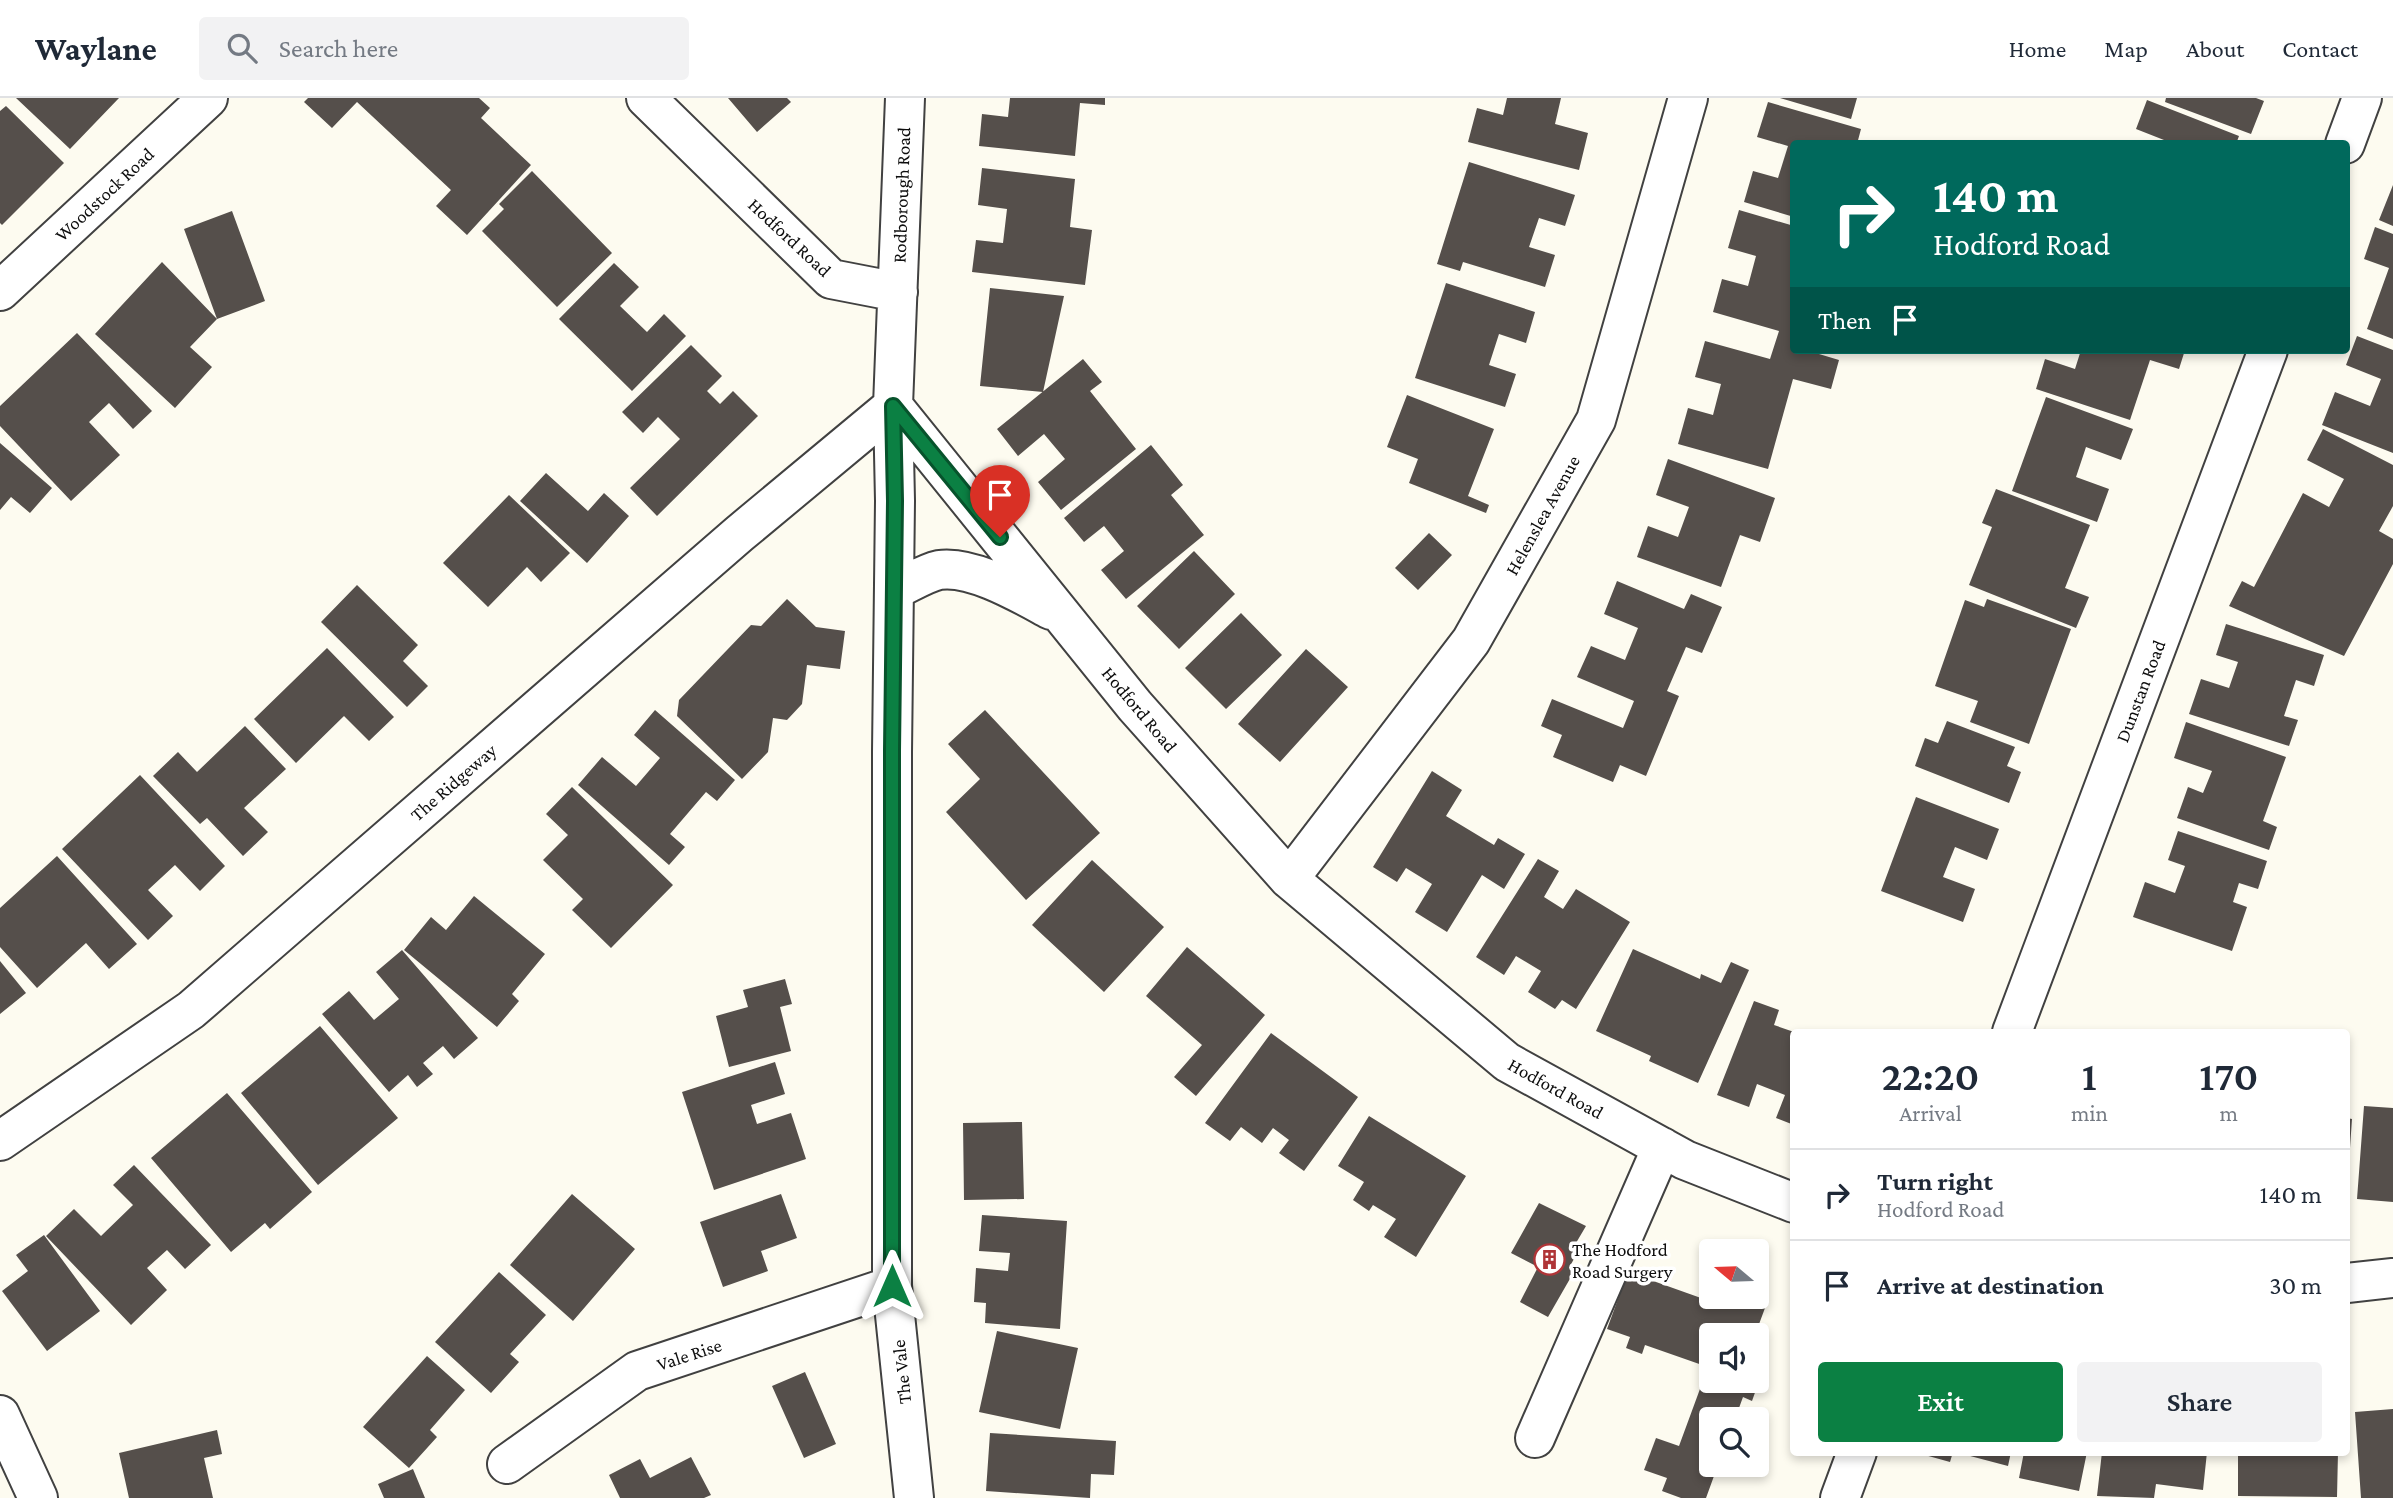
<!DOCTYPE html>
<html lang="en">
<head>
<meta charset="utf-8">
<style>
  :root { --surface:#fff; --page:#f2f2f3; --text:#1f2937; --muted:#747a83; --line:#e0e1e3; --accent:#0b8043 }
  body { margin:0; font-family:"Crimson Pro",serif; background:var(--page); color:var(--text); height:100vh; display:flex; flex-direction:column; font-size:26px; white-space:nowrap }
  * { box-sizing:border-box; margin:0 }
  p { font-size:23px; color:var(--muted) }
  .icon { flex:none; width:38px; height:38px; fill:none; stroke:currentColor; stroke-width:2; stroke-linecap:round; stroke-linejoin:round }
  .map { position:relative; flex:1; overflow:hidden }
  .details { position:absolute; left:1790px; top:931px; width:560px; height:427px; display:flex; flex-direction:column; background:var(--surface); border-radius:7px; box-shadow:0 4px 10px #0003 }
  .details>* { flex:none }
  .hud { position:absolute; left:1790px; top:42px; width:560px; height:214px; border-radius:7px; box-shadow:0 4px 10px #0003; background:#00695c; color:#fff; overflow:hidden }
  .needle { width:46px; rotate:289deg }
  .fabs { position:absolute; left:1699px; top:1141px; display:grid; gap:14px }
  .fabs a { display:grid; place-items:center; width:70px; height:70px; border-radius:7px; background:var(--surface); box-shadow:0 4px 10px #0003; font-size:35px }
  .pin { position:absolute; display:grid; place-items:center; width:60px; height:60px; color:#fff; margin:-72px -30px; border-radius:50% 50% 50% 0; rotate:-45deg; box-shadow:0 0 7px #0007 }
  .pin .icon { rotate:45deg }
  .me { position:absolute; width:77px; margin:-38px; rotate:0deg; stroke-linejoin:round; filter:drop-shadow(0 0 5px #0008) }
  .turn { display:flex; align-items:center; gap:24px; height:147px; padding:0 28px; font-size:32px }
  .turn .icon { width:91px; height:91px; stroke-width:2.5 }
  .turn b { display:block; font-size:49px; line-height:60px }
  .then { display:flex; align-items:center; height:66px; padding:0 28px; background:#0003; gap:14px; font-size:26px }
  .eta { display:flex; justify-content:space-evenly; align-items:center; height:119px; text-align:center }
  .eta b { font-size:42px; font-weight:600; line-height:49px }
  .cta { display:flex; gap:14px; margin-top:auto; padding:14px 28px }
  .cta a { flex:1; height:80px; border-radius:7px; background:var(--accent); color:#fff; font-size:28px; font-weight:600; line-height:80px; text-align:center }
  .cta a+a { background:var(--page); color:var(--text) }
  ul { padding:0; list-style:none }
  li { display:flex; align-items:center; gap:21px; height:91px; padding:0 28px; border-top:2px solid var(--line) }
  li div { flex:1 }
  li b { display:block; font-size:26px }
  li em { font-style:normal }
  header { display:flex; align-items:center; gap:42px; box-sizing:border-box; height:98px; padding:0 35px; background:var(--surface); border-bottom:2px solid var(--line) }
  header strong { font-size:33px }
  nav { display:flex; gap:38px; margin-inline-start:auto; font-size:24px }
  .search { width:490px; height:63px; background:var(--page); display:flex; align-items:center; gap:18px; box-sizing:border-box; padding:0 24px; border-radius:7px; color:var(--muted); font-size:26px }
  .map>svg:first-child { display:block }
  .building { fill:#554f4b }
  .lines { fill:none; stroke-linecap:round; stroke-linejoin:round }
  .minor-casing { stroke:#414141; stroke-width:42 }
  .minor { stroke:#fff; stroke-width:38 }
  .route-casing { stroke:#07532c; stroke-width:18 }
  .route { stroke:#0b8043; stroke-width:12 }
  .labels { text-anchor:middle; stroke-width:7; stroke-linejoin:round; paint-order:stroke }
  .street-label { font-size:19px; fill:#0e0e0e; stroke:#fff }
  .poi-label { font-size:19px; fill:#0e0e0e; stroke:#fff; text-anchor:start }
</style>
</head>
<body>
<header>
<strong>Waylane</strong>
<div class="search"><svg class="icon" aria-label="search" viewBox="0 0 24 24"><circle cx="10" cy="10" r="6"/><path d="M15 15l6 6"/></svg>Search here</div>
<nav><a>Home</a><a>Map</a><a>About</a><a>Contact</a></nav>
</header>
<div class="map">
<svg width="2393" height="1400" viewBox="0 0 2393 1400">
  <rect width="100%" height="100%" fill="#fdfbf0"/>
  <!-- building -->
  <path class="building" d="M 16,0 L 119,0 L 70,51 Z
    M 308,0 L 479,0 L 490,10 L 481,20 L 531,67 L 467,137 L 436,108 L 451,92 L 357,4 L 332,30 L 304,4 Z
    M 728,0 L 787,0 L 791,4 L 757,34 Z
    M 1010,0 L 1105,0 L 1105,7 L 1080,5 L 1075,58 L 979,48 L 982,16 L 1008,19 Z
    M 1507,0 L 1561,0 L 1555,26 L 1588,35 L 1579,72 L 1468,44 L 1477,10 L 1503,17 Z
    M 1780,0 L 1857,0 L 1851,21 Z
    M 2166,0 L 2256,0 L 2264,3 L 2251,36 L 2165,4 Z
    M 2147,2 L 2239,38 L 2236,46 L 2163,46 L 2164,42 L 2136,31 Z
    M 1768,4 L 1861,31 L 1857,46 L 1794,46 L 1794,119 L 1744,104 L 1753,73 L 1778,80 L 1788,48 L 1757,39 Z
    M 6,8 L 64,65 L 2,127 L 0,125 L 0,13 Z
    M 1469,64 L 1575,97 L 1565,128 L 1539,120 L 1529,149 L 1555,157 L 1545,189 L 1463,164 L 1460,173 L 1437,166 Z
    M 982,70 L 1075,81 L 1070,129 L 1092,132 L 1085,187 L 972,174 L 976,142 L 1003,145 L 1007,111 L 978,107 Z
    M 532,73 L 612,155 L 557,209 L 482,133 L 504,111 L 499,106 Z
    M 2393,87 L 2393,128 L 2379,122 Z
    M 1739,112 L 1794,128 L 1794,252 L 1820,252 L 1819,256 L 1839,262 L 1831,291 L 1793,281 L 1768,371 L 1678,346 L 1688,310 L 1713,317 L 1721,286 L 1695,279 L 1705,243 L 1770,261 L 1779,233 L 1713,214 L 1722,181 L 1748,188 L 1756,158 L 1728,150 Z
    M 232,113 L 265,203 L 217,221 L 184,131 Z
    M 2375,129 L 2393,136 L 2393,241 L 2367,231 L 2389,170 L 2364,161 Z
    M 162,164 L 217,221 L 190,249 L 212,269 L 175,310 L 95,236 Z
    M 614,165 L 639,189 L 620,208 L 647,234 L 664,216 L 686,238 L 632,293 L 559,221 Z
    M 1446,185 L 1535,214 L 1526,245 L 1499,236 L 1489,267 L 1516,276 L 1505,309 L 1415,280 Z
    M 990,190 L 1064,198 L 1043,294 L 980,288 Z
    M 77,235 L 152,313 L 133,331 L 109,305 L 89,324 L 120,357 L 71,403 L 0,328 L 0,308 Z
    M 2357,238 L 2393,252 L 2393,355 L 2322,327 L 2335,294 L 2370,308 L 2381,281 L 2346,267 Z
    M 691,247 L 722,278 L 707,293 L 720,306 L 733,293 L 758,318 L 657,418 L 630,390 L 680,341 L 658,319 L 643,335 L 622,314 Z
    M 2081,252 L 2185,252 L 2179,271 L 2150,262 L 2130,322 L 2036,291 L 2045,261 L 2075,271 Z
    M 1083,261 L 1102,284 L 1090,293 L 1136,351 L 1061,412 L 1038,384 L 1065,361 L 1044,336 L 1018,358 L 997,331 Z
    M 1407,297 L 1494,331 L 1468,398 L 1489,407 L 1486,415 L 1409,385 L 1418,361 L 1387,349 Z
    M 2046,299 L 2133,331 L 2121,362 L 2086,349 L 2076,379 L 2109,391 L 2097,424 L 2012,393 Z
    M 2323,331 L 2393,367 L 2393,408 L 2379,433 L 2393,441 L 2393,466 L 2344,558 L 2229,508 L 2242,483 L 2254,489 L 2303,395 L 2329,409 L 2344,381 L 2307,362 Z
    M 0,345 L 52,390 L 30,415 L 11,399 L 0,412 Z
    M 1151,347 L 1183,387 L 1171,397 L 1204,437 L 1126,501 L 1101,472 L 1124,453 L 1104,428 L 1084,444 L 1064,420 Z
    M 1668,361 L 1775,400 L 1760,444 L 1740,437 L 1721,489 L 1637,459 L 1648,428 L 1678,439 L 1689,409 L 1656,397 Z
    M 546,375 L 588,413 L 604,395 L 629,418 L 587,465 L 520,403 Z
    M 1996,391 L 2090,427 L 2065,490 L 2089,499 L 2076,530 L 1969,487 L 1992,429 L 1982,425 Z
    M 509,397 L 570,455 L 541,484 L 527,469 L 488,509 L 443,465 Z
    M 1429,435 L 1452,457 L 1418,492 L 1395,470 Z
    M 1194,453 L 1235,496 L 1179,551 L 1137,508 Z
    M 1617,483 L 1684,511 L 1691,496 L 1722,509 L 1702,555 L 1686,549 L 1667,593 L 1679,598 L 1646,678 L 1620,667 L 1613,684 L 1553,659 L 1562,637 L 1541,628 L 1552,601 L 1623,630 L 1634,603 L 1577,579 L 1591,548 L 1625,562 L 1638,530 L 1604,516 Z
    M 357,487 L 418,547 L 403,563 L 428,588 L 407,609 L 321,524 Z
    M 787,501 L 816,529 L 845,533 L 840,571 L 807,567 L 802,606 L 787,622 L 773,620 L 768,654 L 742,681 L 677,618 L 679,602 L 751,527 L 761,528 Z
    M 1987,501 L 2071,531 L 2029,646 L 1970,624 L 1978,603 L 1935,588 L 1965,502 L 1984,509 Z
    M 1241,515 L 1282,557 L 1226,611 L 1185,570 Z
    M 2226,526 L 2324,557 L 2314,588 L 2296,582 L 2284,618 L 2298,622 L 2289,648 L 2189,616 L 2201,581 L 2229,590 L 2238,564 L 2216,557 Z
    M 327,550 L 394,619 L 369,643 L 344,618 L 296,665 L 254,621 Z
    M 1306,551 L 1348,589 L 1280,664 L 1238,626 Z
    M 655,612 L 735,682 L 717,703 L 706,694 L 670,736 L 685,749 L 669,767 L 578,687 L 602,659 L 636,688 L 660,660 L 634,637 Z
    M 985,612 L 1100,735 L 1026,802 L 946,714 L 980,681 L 948,646 Z
    M 1947,623 L 2015,649 L 2007,668 L 2021,674 L 2009,705 L 1915,668 L 1925,640 L 1938,645 Z
    M 2186,624 L 2286,659 L 2263,723 L 2277,729 L 2269,752 L 2177,720 L 2188,689 L 2203,695 L 2212,673 L 2174,660 Z
    M 245,628 L 286,671 L 244,710 L 268,734 L 243,758 L 207,720 L 200,726 L 153,678 L 178,654 L 197,674 Z
    M 1432,673 L 1462,692 L 1446,718 L 1494,747 L 1498,740 L 1525,756 L 1504,791 L 1482,777 L 1447,834 L 1415,814 L 1432,786 L 1406,770 L 1397,784 L 1373,769 Z
    M 140,677 L 225,768 L 200,793 L 175,767 L 148,792 L 173,818 L 148,842 L 62,751 Z
    M 572,689 L 673,787 L 611,850 L 572,812 L 583,801 L 543,762 L 568,737 L 546,716 Z
    M 1916,699 L 1999,731 L 1987,762 L 1955,749 L 1943,779 L 1975,791 L 1963,824 L 1881,793 Z
    M 2178,733 L 2267,763 L 2258,791 L 2239,785 L 2233,804 L 2247,809 L 2232,853 L 2133,819 L 2145,784 L 2175,795 L 2185,768 L 2168,762 Z
    M 57,758 L 137,846 L 109,871 L 86,845 L 37,890 L 0,849 L 0,810 Z
    M 1538,761 L 1559,773 L 1544,799 L 1563,811 L 1576,791 L 1630,824 L 1576,911 L 1562,902 L 1555,911 L 1528,894 L 1541,873 L 1516,858 L 1504,877 L 1476,859 Z
    M 1092,762 L 1164,829 L 1104,894 L 1032,827 Z
    M 474,798 L 545,856 L 512,896 L 519,903 L 497,929 L 404,852 L 431,819 L 446,832 Z
    M 1187,849 L 1265,917 L 1196,998 L 1174,979 L 1202,947 L 1146,898 Z
    M 1633,851 L 1700,881 L 1701,876 L 1721,885 L 1731,864 L 1749,872 L 1698,985 L 1649,963 L 1651,958 L 1596,933 Z
    M 402,852 L 478,940 L 454,961 L 443,948 L 423,965 L 433,976 L 417,989 L 408,977 L 389,994 L 322,916 L 349,893 L 374,922 L 399,901 L 376,874 Z
    M 0,863 L 26,895 L 0,916 Z
    M 785,881 L 792,906 L 780,909 L 791,953 L 729,969 L 716,918 L 748,909 L 743,892 Z
    M 1754,903 L 1779,912 L 1774,927 L 1794,934 L 1794,1027 L 1776,1020 L 1785,997 L 1757,986 L 1749,1009 L 1717,997 Z
    M 320,928 L 398,1020 L 318,1087 L 241,995 Z
    M 1271,935 L 1358,999 L 1304,1073 L 1279,1055 L 1289,1042 L 1273,1030 L 1262,1045 L 1241,1029 L 1230,1043 L 1205,1025 Z
    M 775,964 L 785,996 L 751,1007 L 757,1026 L 791,1015 L 806,1061 L 714,1092 L 682,994 Z
    M 227,995 L 312,1094 L 270,1131 L 265,1125 L 231,1154 L 151,1060 Z
    M 2364,1008 L 2393,1010 L 2393,1104 L 2357,1101 Z
    M 1369,1018 L 1466,1078 L 1416,1159 L 1384,1139 L 1396,1121 L 1373,1107 L 1369,1113 L 1353,1102 L 1364,1084 L 1338,1068 Z
    M 2347,1020 L 2352,1021 L 2349,1064 L 2347,1064 Z
    M 1022,1024 L 1024,1101 L 964,1102 L 963,1025 Z
    M 134,1067 L 211,1147 L 185,1171 L 167,1152 L 147,1170 L 167,1192 L 131,1227 L 46,1138 L 74,1111 L 101,1138 L 133,1107 L 113,1087 Z
    M 572,1096 L 635,1151 L 573,1223 L 510,1167 Z
    M 781,1096 L 797,1140 L 761,1153 L 768,1173 L 723,1189 L 700,1124 Z
    M 1539,1105 L 1586,1128 L 1576,1145 L 1581,1148 L 1569,1170 L 1575,1172 L 1548,1219 L 1520,1204 L 1538,1169 L 1511,1155 Z
    M 982,1117 L 1067,1123 L 1060,1231 L 985,1225 L 986,1205 L 974,1204 L 976,1170 L 1008,1173 L 1010,1155 L 979,1153 Z
    M 44,1137 L 100,1213 L 47,1253 L 2,1193 L 28,1173 L 16,1157 Z
    M 499,1174 L 546,1217 L 510,1256 L 519,1264 L 491,1295 L 435,1244 Z
    M 1628,1174 L 1715,1205 L 1717,1199 L 1734,1199 L 1765,1210 L 1755,1237 L 1712,1237 L 1712,1248 L 1705,1268 L 1645,1247 L 1642,1256 L 1626,1250 L 1630,1239 L 1607,1231 Z
    M 997,1233 L 1078,1250 L 1060,1331 L 979,1314 Z
    M 427,1258 L 465,1292 L 430,1332 L 437,1339 L 409,1370 L 363,1329 Z
    M 1711,1261 L 1712,1283 L 1757,1283 L 1757,1270 L 1763,1272 L 1752,1303 L 1743,1299 L 1735,1321 L 1712,1321 L 1712,1367 L 1718,1367 L 1706,1400 L 1681,1400 L 1662,1393 L 1667,1380 L 1644,1372 L 1656,1340 L 1679,1348 Z
    M 805,1274 L 836,1346 L 804,1360 L 772,1288 Z
    M 2393,1311 L 2393,1400 L 2361,1400 L 2355,1314 Z
    M 217,1332 L 222,1356 L 204,1360 L 213,1400 L 129,1400 L 119,1355 Z
    M 990,1335 L 1116,1343 L 1114,1377 L 1091,1376 L 1090,1400 L 986,1393 Z
    M 1914,1354 L 1953,1354 L 1950,1364 Z
    M 1955,1354 L 2011,1354 L 2008,1368 Z
    M 2024,1354 L 2087,1354 L 2079,1393 L 2019,1380 Z
    M 2102,1354 L 2207,1354 L 2203,1392 L 2156,1386 L 2154,1400 L 2097,1398 Z
    M 2238,1354 L 2338,1354 L 2337,1399 L 2238,1398 Z
    M 691,1359 L 711,1397 L 704,1400 L 620,1400 L 609,1377 L 640,1361 L 650,1380 Z
    M 413,1371 L 425,1400 L 384,1400 L 378,1386 Z"/>
  <g class="lines">
    <defs>
      <path id="minor" d="M 646,0 L 831,181 L 898,194
        M 905,0 L 893,308 L 895,403 L 892,654 L 892,1188 L 914,1400
        M 2345,46 L 2362,0
        M 0,193 L 208,0
        M 893,308 L 1135,608 L 1289,781 L 1507,964 L 1685,1062 L 1794,1105
        M 894,492 C 908,486 925,475 939,472 C 973,467 1023,497 1051,512
        M 1289,781 L 1471,543 L 1596,322 L 1688,0
        M 2012,934 L 2268,252
        M 0,1043 L 191,912 L 739,436 L 893,308
        M 2347,1185 L 2393,1180
        M 0,1317 L 38,1400
        M 1535,1340 L 1662,1049
        M 507,1366 L 637,1273 L 892,1188
        M 1840,1400 L 1857,1354"/>
    </defs>
    <!-- minor casing -->
    <use href="#minor" class="minor-casing"/>
    <!-- minor -->
    <use href="#minor" class="minor"/>
  </g>
  <g class="lines">
    <defs>
      <path id="route" d="M 892,1188 L 892,653 L 895,403 L 893,308 L 1000,439"/>
    </defs>
    <!-- route casing -->
    <use href="#route" class="route-casing"/>
    <!-- route -->
    <use href="#route" class="route"/>
  </g>
  <!-- icons -->
  <defs>
    <symbol id="building-ring" viewBox="-11 -11 22 22"><circle r="9.5" fill="#fff" stroke="#af3437" stroke-width="1.5"/><path d="M-4-6H4V6H1V3H-1V6H-4ZM-2.5-4.3h1.7v1.8h-1.7ZM.8-4.3h1.7v1.8H.8ZM-2.5-1h1.7V.8h-1.7ZM.8-1h1.7V.8H.8Z" fill="#af3437"/></symbol>
  </defs>
  <g fill-rule="evenodd">
    <use href="#building-ring" x="1532" y="1144" width="35" height="35"/>
  </g>
  <g class="labels">
    <!-- street labels -->
    <g class="street-label">
      <text transform="translate(104 96) rotate(-43)" y="7">Woodstock Road</text>
      <text transform="translate(901 97) rotate(-88)" y="7">Rodborough Road</text>
      <text transform="translate(790 139) rotate(43)" y="7">Hodford Road</text>
      <text transform="translate(1542 417) rotate(-61)" y="7">Helenslea Avenue</text>
      <text transform="translate(2140 593) rotate(-69)" y="7">Dunstan Road</text>
      <text transform="translate(1140 611) rotate(50)" y="7">Hodford Road</text>
      <text transform="translate(453 684) rotate(-41)" y="7">The Ridgeway</text>
      <text transform="translate(1556 990) rotate(29)" y="7">Hodford Road</text>
      <text transform="translate(689 1256) rotate(-18)" y="7">Vale Rise</text>
      <text transform="translate(901 1274) rotate(-96)" y="7">The Vale</text>
    </g>
    <!-- poi labels -->
    <g class="poi-label">
      <text x="1572" y="1158">The Hodford<tspan x="1572" dy="22">Road Surgery</tspan></text>
    </g>
  </g>
</svg>
<div class="fabs">
<a><svg class="needle" viewBox="-14 -14 28 28"><path d="M0-13l5 13h-10z" fill="#e53935"/><path d="M0 13l5-13h-10z" fill="#747a83"/></svg></a>
<a><svg class="icon" aria-label="sound" viewBox="0 0 24 24"><path d="M4 9h4l5-4v14l-5-4H4zM17 9q2 3 0 6"/></svg></a>
<a><svg class="icon" aria-label="search" viewBox="0 0 24 24"><circle cx="10" cy="10" r="6"/><path d="M15 15l6 6"/></svg></a>
</div>
<div class="pin" style="left:1000px;top:439px;background:#d93025"><svg class="icon" aria-label="arrive" viewBox="0 0 24 24"><path d="M6 21V4h12l-3 4 3 4H6"/></svg></div>
<svg class="me" style="left:892px;top:1188px" viewBox="-20 -20 40 40"><path d="M0-17L14 15 0 8-14 15z" fill="#0b8043" stroke="#fff" stroke-width="4"/></svg>
<div class="hud">
<div class="turn"><svg class="icon" aria-label="right" viewBox="0 0 24 24"><path d="M7 20v-9h11M14 6l5 5-5 5"/></svg><div><b>140 m</b>Hodford Road</div></div>
<div class="then">Then<svg class="icon" aria-label="arrive" viewBox="0 0 24 24"><path d="M6 21V4h12l-3 4 3 4H6"/></svg></div>
</div>
<section class="details">
<div class="eta">
<div><b>22:20</b><p>Arrival</p></div>
<div><b>1</b><p>min</p></div>
<div><b>170</b><p>m</p></div>
</div>
<ul>
<li><svg class="icon" aria-label="right" viewBox="0 0 24 24"><path d="M7 20v-9h11M14 6l5 5-5 5"/></svg><div><b>Turn right</b><p>Hodford Road</p></div><em>140 m</em></li>
<li><svg class="icon" aria-label="arrive" viewBox="0 0 24 24"><path d="M6 21V4h12l-3 4 3 4H6"/></svg><div><b>Arrive at destination</b></div><em>30 m</em></li>
</ul>
<div class="cta"><a>Exit</a><a>Share</a></div>
</section>
</div>
</body>
</html>
